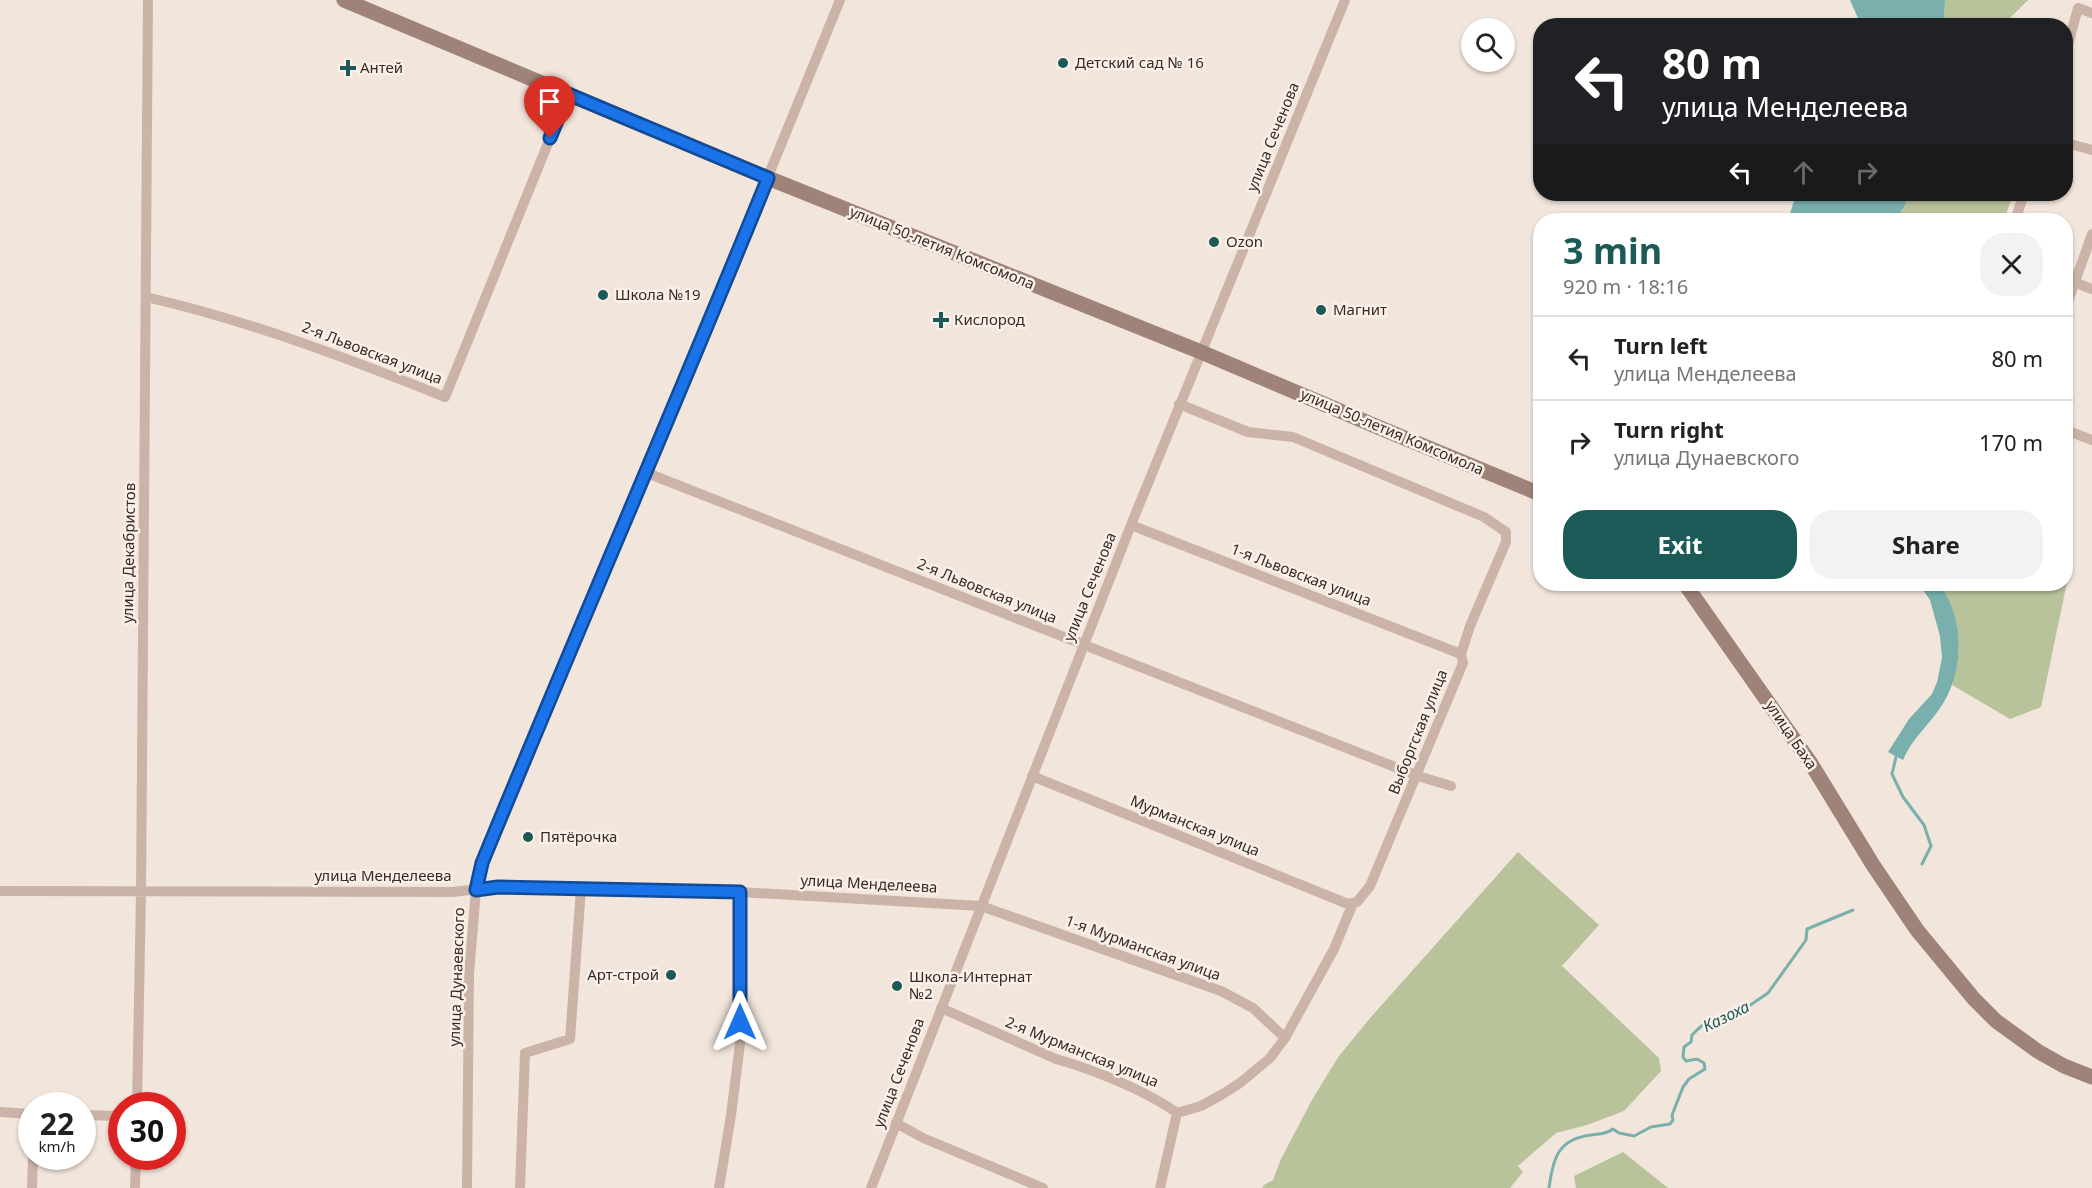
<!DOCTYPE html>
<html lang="en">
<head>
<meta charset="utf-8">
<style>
  :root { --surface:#fff; --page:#f2f2f2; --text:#222; --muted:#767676; --line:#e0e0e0; --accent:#1c5a58 }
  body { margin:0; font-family:"Noto Sans",sans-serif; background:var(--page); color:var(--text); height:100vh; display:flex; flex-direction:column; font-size:22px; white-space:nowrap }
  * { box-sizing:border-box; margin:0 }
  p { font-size:20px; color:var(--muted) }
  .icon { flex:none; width:33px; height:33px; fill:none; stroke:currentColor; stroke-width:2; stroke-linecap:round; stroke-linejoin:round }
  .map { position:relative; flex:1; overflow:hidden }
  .panel { position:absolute; left:1533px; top:213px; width:540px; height:378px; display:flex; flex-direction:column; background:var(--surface); border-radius:24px; box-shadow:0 2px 4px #0004 }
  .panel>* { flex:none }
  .guide { position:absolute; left:1533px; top:18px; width:540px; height:183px; border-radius:24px; box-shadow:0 2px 4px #0004; background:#202124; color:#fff; overflow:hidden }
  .tools { position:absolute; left:1461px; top:18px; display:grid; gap:12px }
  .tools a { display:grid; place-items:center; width:54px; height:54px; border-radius:50%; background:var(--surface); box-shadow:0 2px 4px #0004; font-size:30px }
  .speed { position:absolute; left:18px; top:1092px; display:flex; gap:12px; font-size:30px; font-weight:700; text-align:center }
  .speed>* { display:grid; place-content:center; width:78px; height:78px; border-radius:50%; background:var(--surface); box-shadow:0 2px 4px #0004; line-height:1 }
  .speed small { font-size:15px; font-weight:400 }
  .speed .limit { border:9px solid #d22; background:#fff; color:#111 }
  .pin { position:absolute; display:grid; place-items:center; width:51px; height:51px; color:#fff; margin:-62px -26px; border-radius:50% 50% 50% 0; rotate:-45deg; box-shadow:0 0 6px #0007 }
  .pin .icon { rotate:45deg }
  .me { position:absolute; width:66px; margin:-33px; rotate:0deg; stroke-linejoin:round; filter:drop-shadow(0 0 4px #0008) }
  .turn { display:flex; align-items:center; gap:21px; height:126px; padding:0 30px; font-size:27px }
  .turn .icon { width:78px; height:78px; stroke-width:2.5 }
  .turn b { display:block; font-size:42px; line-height:51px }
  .lanes { display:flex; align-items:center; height:57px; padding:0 30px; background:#0003; justify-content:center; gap:30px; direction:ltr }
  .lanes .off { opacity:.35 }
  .round { display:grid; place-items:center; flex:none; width:63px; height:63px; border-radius:24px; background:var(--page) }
  .summary { display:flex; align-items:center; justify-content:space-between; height:102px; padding:0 30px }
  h1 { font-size:36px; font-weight:700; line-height:45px; color:var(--accent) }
  .action { display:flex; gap:12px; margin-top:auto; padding:12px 30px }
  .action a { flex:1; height:69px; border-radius:24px; background:var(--accent); color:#fff; font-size:24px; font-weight:700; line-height:69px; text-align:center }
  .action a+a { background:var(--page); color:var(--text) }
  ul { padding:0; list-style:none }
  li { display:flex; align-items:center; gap:18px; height:84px; padding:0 30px; border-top:2px solid var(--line) }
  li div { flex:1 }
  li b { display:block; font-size:22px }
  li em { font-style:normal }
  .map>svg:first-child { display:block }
  .green { fill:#b8c29b }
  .water { fill:#79b0ae }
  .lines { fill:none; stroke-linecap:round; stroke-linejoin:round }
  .stream { stroke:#79b0ae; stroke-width:3 }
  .street { stroke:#cbb4a7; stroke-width:10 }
  .secondary { stroke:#9f8378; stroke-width:15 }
  .route-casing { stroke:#114b97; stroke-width:15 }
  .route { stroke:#1a73e8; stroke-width:10 }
  .poi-dot { fill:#1c5a58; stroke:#faf0e8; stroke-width:2 }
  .labels { text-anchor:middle; stroke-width:5; stroke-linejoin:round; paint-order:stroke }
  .poi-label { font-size:15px; fill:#372b28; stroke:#faf0e8; text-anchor:start }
  .street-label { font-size:15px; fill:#372b28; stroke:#faf0e8 }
  .water-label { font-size:16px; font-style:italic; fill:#1c5a58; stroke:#faf0e8 }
</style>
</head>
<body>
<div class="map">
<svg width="2092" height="1188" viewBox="0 0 2092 1188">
  <rect width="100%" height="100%" fill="#f2e5db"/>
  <!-- green -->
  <path class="green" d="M 1945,0 L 2028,0 L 2009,19 L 2009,25 L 1944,26 Z
    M 1909,194 L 2013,194 L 2004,220 L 1895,220 L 1904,207 Z
    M 2066,546 L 2071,563 L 2041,707 L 2010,719 L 1952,685 C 1965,643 1958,622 1941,584 L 2066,584 Z
    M 1518,852 L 1599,925 L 1562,966 L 1659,1058 L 1661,1071 L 1624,1111 L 1587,1125 L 1556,1133 L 1518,1166 L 1523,1172 L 1510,1188 L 1262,1188 L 1264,1185 L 1273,1180 L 1281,1159 L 1313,1098 L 1339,1056 L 1371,1017 Z
    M 1623,1152 L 1668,1188 L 1576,1188 L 1574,1176 Z"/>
  <!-- water -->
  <path class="water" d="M 1850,0 L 1945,0 L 1944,25 L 1861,25 Z
    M 1796,194 L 1909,194 L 1904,207 L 1895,220 L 1788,220 Z
    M 1919,584 L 1941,584 C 1945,593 1951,603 1954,614 C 1964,646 1958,684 1938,711 C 1925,729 1912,739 1903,760 L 1888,752 L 1909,719 L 1932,694 L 1937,682 L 1942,658 L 1940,636 L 1930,600 Z"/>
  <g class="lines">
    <!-- stream -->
    <path class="stream" d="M 1896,757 L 1892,774 L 1903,797 L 1924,825 L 1931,846 L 1922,864
      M 1549,1188 C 1553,1158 1558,1139 1591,1135 C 1599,1134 1607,1134 1613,1129 L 1619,1133 L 1634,1136 L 1651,1127 L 1670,1124 L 1673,1120 L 1672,1115 L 1683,1087 L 1689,1079 L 1705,1069 L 1704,1063 L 1697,1059 L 1686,1061 L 1683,1057 L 1684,1047 L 1691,1042 L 1692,1035 L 1697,1030 L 1704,1024 L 1713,1023 L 1746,1008 L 1768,993 L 1806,940 L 1807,929 L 1853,910"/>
    <!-- street -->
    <path class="street" d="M 2066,52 L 2078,8 L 2092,13
      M 2066,143 L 2092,150
      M 2015,220 L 2024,194
      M 2066,279 L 2092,289
      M 146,297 C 250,321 347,358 445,397 L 568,94
      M 2066,307 L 2092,234
      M 2066,430 L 2092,440
      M 647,473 L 1418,776 L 1451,786
      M 1131,525 L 1461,654
      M 1032,776 L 1348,904 L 1357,902 L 1370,886 L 1463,663 L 1461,654 L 1470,626 L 1506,542 L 1506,532 L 1484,517 L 1293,437 L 1248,432 L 1179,404
      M 0,891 L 452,892 L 498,887 L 740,892 L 981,906 L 1221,991 L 1253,1008 L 1285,1038
      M 941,1008 L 1056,1059 C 1092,1069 1147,1091 1177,1113
      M 137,1106 L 141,892 L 148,0
      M 0,1112 L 32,1114
      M 1177,1113 L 1201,1106 L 1221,1095 L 1240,1083 L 1270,1058 L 1285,1038 L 1334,949 L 1353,903
      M 82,1115 L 122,1116
      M 896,1123 L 923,1138 L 1043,1188
      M 32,1188 L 33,1156
      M 135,1188 L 136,1156
      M 467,1188 L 469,974 L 476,890 L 482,863 L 553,690 L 647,473 L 840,0
      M 520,1188 L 525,1053 L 570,1039 L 581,889
      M 719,1188 L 731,1115 L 740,1044 L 740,892
      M 871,1188 L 1131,525 L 1345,0
      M 1160,1188 L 1177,1113"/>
    <!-- secondary -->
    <path class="secondary" d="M 344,0 L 768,178 L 1201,352 L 1385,430 L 1540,494
      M 1685,584 L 1810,762 L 1873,865 L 1917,930 L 1974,999 L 1996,1021 L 2039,1052 L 2064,1066 L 2092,1077"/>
  </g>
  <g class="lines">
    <defs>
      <path id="route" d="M 550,138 L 568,94 L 768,178 C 675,407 576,634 482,863 L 476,890 L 498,887 L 740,892 L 740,1022"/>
    </defs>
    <!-- route casing -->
    <use href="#route" class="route-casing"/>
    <!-- route -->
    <use href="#route" class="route"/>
  </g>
  <!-- markers -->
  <g class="poi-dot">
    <circle cx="1063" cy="63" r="6"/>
    <path d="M345 59h6v6h6v6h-6v6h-6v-6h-6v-6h6z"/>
    <circle cx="1214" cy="242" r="6"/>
    <circle cx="603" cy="295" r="6"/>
    <circle cx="1321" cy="310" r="6"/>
    <path d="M938 311h6v6h6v6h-6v6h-6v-6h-6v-6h6z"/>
    <circle cx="528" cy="837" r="6"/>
    <circle cx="671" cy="975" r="6"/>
    <circle cx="897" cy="986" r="6"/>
  </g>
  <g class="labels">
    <!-- poi labels -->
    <g class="poi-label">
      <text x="1075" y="68">Детский сад № 16</text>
      <text x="360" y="73">Антей</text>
      <text x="1226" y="247">Ozon</text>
      <text x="615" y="300">Школа №19</text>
      <text x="1333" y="315">Магнит</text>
      <text x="954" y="325">Кислород</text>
      <text x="540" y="842">Пятёрочка</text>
      <text x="659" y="980" text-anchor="end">Арт-строй</text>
      <text x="909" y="982">Школа-Интернат<tspan x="909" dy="17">№2</tspan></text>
    </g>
    <!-- street labels -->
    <g class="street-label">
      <text transform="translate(1273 137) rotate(-68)" y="5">улица Сеченова</text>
      <text transform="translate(942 248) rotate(22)" y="5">улица 50-летия Комсомола</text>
      <text transform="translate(372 353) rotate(21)" y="5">2-я Львовская улица</text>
      <text transform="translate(1392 432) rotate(23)" y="5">улица 50-летия Комсомола</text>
      <text transform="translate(129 553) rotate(-89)" y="5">улица Декабристов</text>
      <text transform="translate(1301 575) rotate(21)" y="5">1-я Львовская улица</text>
      <text transform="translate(1090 587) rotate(-68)" y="5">улица Сеченова</text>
      <text transform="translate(987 591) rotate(22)" y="5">2-я Львовская улица</text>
      <text transform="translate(1418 732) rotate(-68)" y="5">Выборгская улица</text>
      <text transform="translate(1791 735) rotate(56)" y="5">улица Баха</text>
      <text transform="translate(1195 826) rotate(22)" y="5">Мурманская улица</text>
      <text x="383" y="881">улица Менделеева</text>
      <text transform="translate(869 884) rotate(3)" y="5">улица Менделеева</text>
      <text transform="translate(1143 948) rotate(20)" y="5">1-я Мурманская улица</text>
      <text transform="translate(457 977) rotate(-88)" y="5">улица Дунаевского</text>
      <text transform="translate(1082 1052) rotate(22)" y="5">2-я Мурманская улица</text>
      <text transform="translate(899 1073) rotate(-69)" y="5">улица Сеченова</text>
    </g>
    <!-- water labels -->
    <g class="water-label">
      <text transform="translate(1726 1016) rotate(-26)" y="6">Казоха</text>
    </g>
  </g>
</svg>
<div class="tools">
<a><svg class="icon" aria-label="search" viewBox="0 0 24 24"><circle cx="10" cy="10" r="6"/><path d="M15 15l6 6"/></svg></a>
</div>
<div class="speed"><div>22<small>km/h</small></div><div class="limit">30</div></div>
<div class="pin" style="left:550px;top:138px;background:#d93025"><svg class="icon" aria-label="arrive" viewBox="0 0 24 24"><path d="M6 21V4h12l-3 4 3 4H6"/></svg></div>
<svg class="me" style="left:740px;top:1022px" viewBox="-20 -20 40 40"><path d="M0-17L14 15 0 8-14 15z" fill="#1a73e8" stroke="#fff" stroke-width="4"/></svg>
<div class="guide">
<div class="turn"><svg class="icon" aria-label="left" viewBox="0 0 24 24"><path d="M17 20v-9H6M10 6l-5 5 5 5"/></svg><div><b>80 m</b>улица Менделеева</div></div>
<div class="lanes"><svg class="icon" aria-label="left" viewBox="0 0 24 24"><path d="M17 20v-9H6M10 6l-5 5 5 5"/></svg><svg class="icon off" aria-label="ahead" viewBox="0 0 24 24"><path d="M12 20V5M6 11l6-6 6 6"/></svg><svg class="icon off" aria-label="right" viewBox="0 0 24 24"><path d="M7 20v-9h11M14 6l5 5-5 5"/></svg></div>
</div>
<section class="panel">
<div class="summary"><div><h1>3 min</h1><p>920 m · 18:16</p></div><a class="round"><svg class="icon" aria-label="close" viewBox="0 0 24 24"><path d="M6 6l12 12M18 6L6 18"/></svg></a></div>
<ul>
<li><svg class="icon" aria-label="left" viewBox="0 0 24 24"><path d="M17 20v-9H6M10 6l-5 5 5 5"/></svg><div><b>Turn left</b><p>улица Менделеева</p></div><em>80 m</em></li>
<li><svg class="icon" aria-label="right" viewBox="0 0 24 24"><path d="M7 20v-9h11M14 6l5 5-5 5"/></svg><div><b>Turn right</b><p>улица Дунаевского</p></div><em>170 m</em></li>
</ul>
<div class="action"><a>Exit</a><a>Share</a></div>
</section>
</div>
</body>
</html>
